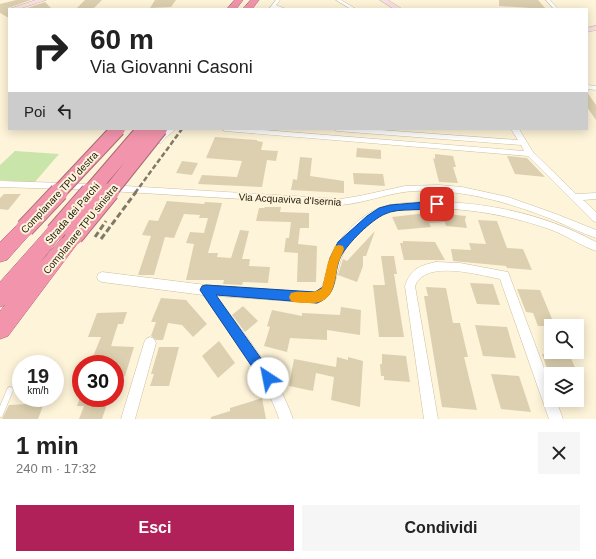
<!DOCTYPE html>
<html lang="it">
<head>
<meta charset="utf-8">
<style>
  :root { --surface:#fff; --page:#f6f6f6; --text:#222; --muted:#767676; --accent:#af2158 }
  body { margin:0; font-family:Arial,sans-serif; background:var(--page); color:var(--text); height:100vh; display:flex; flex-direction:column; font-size:15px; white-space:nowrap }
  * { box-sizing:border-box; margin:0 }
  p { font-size:13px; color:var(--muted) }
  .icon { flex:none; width:22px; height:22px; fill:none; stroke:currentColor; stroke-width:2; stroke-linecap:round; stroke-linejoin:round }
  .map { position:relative; height:419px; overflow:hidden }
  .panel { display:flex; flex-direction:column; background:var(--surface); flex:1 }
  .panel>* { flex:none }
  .hud { position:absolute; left:8px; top:8px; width:580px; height:122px; border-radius:0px; box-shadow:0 2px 10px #0003; background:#fff; color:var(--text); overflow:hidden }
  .fabs { position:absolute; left:544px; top:319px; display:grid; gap:8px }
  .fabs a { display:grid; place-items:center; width:40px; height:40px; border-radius:0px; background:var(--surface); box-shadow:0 2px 10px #0003; font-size:20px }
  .speed { position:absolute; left:12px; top:355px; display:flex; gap:8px; font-size:20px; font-weight:700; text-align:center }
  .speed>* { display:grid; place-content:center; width:52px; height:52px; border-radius:50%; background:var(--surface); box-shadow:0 2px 10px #0003; line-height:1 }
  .speed small { font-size:10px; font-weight:400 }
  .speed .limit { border:6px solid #d22; background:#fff; color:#111 }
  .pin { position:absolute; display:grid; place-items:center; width:34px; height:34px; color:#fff; margin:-17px; border-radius:8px; box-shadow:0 2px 6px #0006 }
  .me { position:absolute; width:44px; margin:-22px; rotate:326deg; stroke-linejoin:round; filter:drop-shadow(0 0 3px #0008) }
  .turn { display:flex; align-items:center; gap:14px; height:84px; padding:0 16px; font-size:18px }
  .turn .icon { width:52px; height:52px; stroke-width:2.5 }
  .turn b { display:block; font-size:28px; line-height:34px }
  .then { display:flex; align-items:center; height:38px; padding:0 16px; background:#0003; gap:8px; font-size:15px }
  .round { display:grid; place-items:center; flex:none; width:42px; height:42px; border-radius:0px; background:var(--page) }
  .head { display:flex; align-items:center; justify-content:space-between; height:68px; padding:0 16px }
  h1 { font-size:24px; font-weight:600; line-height:30px }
  .cta { display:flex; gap:8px; margin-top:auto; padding:8px 16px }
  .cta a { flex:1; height:46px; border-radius:0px; background:var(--accent); color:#fff; font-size:16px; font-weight:600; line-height:46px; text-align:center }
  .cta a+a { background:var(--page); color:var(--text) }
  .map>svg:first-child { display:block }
  .green { fill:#c9e5aa }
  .building { fill:#ddd0b0 }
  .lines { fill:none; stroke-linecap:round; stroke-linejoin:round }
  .lane-casing { stroke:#ccbf9f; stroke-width:7 }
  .street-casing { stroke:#ccbf9f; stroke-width:1 }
  .secondary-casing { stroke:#ccbf9f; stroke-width:1 }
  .highway-casing { stroke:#a86a75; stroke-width:1 }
  .lane { stroke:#fff; stroke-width:6 }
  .street { fill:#fff; fill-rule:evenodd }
  .secondary { fill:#fbdfe6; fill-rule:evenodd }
  .highway { fill:#f295ac; fill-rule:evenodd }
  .rail-far1 { stroke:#807967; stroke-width:2.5; stroke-dasharray:5 2.5; stroke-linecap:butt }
  .rail { stroke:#807967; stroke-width:3; stroke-dasharray:6 3; stroke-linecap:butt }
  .highway-bridge-far1-casing { stroke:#a86a75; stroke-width:16; stroke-linecap:butt }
  .highway-bridge-casing { stroke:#a86a75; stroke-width:20; stroke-linecap:butt }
  .highway-bridge-far1 { stroke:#f295ac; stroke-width:14 }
  .highway-bridge { stroke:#f295ac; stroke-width:18 }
  .route { fill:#1a73e8; stroke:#114b97 }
  .slow { fill:#f59e0b }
  .labels { text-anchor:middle; stroke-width:4; stroke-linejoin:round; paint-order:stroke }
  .street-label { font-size:10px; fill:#201b0f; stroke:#fef4d9 }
</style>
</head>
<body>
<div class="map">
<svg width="596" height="419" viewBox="0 0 596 419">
  <rect width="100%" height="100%" fill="#fef4d9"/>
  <!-- green -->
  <path class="green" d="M 15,151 L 59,154 L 34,183 L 0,180 L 0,165 Z"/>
  <!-- building -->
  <path class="building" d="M 16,0 L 31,0 L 8,8 L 9,18 L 0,13 L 0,4 Z
    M 85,0 L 102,0 L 94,8 L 77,8 Z
    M 155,0 L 176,0 L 171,7 L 150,8 Z
    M 499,0 L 538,0 L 546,9 L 499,6 Z
    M 45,2 L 52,9 L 24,9 Z
    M 587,92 L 596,105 L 596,120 L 587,107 Z
    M 215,137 L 257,140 L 257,141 L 263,142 L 261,150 L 278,151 L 276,161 L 267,160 L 262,187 L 198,184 L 202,175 L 237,177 L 242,161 L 206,158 Z
    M 357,148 L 381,150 L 381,159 L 356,157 Z
    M 435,154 L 453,156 L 456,167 L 453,167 L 458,183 L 439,182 L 433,158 L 435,159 Z
    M 507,156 L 527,158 L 545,177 L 515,174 Z
    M 300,157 L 312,158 L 310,176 L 344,181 L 344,193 L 291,190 L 293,179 L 297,180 Z
    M 182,161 L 198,163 L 192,175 L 176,173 Z
    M 353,173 L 383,174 L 385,186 L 354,184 Z
    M 4,194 L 21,194 L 8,210 L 0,209 L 0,198 Z
    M 167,201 L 204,204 L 205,202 L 222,203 L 208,253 L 218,253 L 217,257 L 231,258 L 240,230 L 249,231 L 242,259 L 250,259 L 249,266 L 270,267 L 268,283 L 243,282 L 242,285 L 223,284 L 224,280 L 186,280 L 194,244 L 186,243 L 190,232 L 204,233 L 208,218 L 199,218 L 200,215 L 184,214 L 174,238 L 165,237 L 154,275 L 138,275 L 151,236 L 142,235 L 149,220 L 158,221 Z
    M 265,207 L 281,207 L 280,212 L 309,213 L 309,228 L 300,228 L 298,244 L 317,246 L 316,282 L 297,282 L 298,253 L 284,252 L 286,238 L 289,238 L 291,222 L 256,221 L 259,208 L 264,208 Z
    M 435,212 L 436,213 L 466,216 L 465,220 L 467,228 L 446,226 L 445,222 L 429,223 L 431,227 L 398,230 L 392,217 Z
    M 478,220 L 497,221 L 507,248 L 523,249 L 532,270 L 507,268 L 506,266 L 453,261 L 451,249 L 471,250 L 469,243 L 486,244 Z
    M 375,231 L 366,256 L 363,256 L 363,266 L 357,282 L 338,275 L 343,259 L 347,261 Z
    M 403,241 L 435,242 L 445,260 L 404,260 L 400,243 L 403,243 Z
    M 381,256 L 394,256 L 397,274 L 394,274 L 404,337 L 379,337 L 373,285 L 385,285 Z
    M 470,283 L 493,284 L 500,305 L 477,304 Z
    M 426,287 L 446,288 L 453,323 L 460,323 L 468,357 L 464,357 L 477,410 L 442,407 L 424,296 L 428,296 Z
    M 517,289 L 540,290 L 555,326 L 538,326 L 533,313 L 526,312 Z
    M 161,298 L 186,300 L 207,324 L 193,337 L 182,325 L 168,323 L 163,340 L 156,340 L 151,336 L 156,322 L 151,322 Z
    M 243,306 L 258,321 L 245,332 L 232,315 Z
    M 341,307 L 361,310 L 360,335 L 327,330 L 327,340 L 290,338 L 287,352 L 264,346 L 270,327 L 267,326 L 272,310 L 302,316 L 302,313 L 340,315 Z
    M 127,312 L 123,324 L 118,324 L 111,346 L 134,347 L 125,376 L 115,375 L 115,364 L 90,364 L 101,337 L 88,337 L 97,313 Z
    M 475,325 L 507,327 L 516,358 L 483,356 Z
    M 219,341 L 235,363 L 218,378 L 202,356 Z
    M 159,347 L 179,347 L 169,386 L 150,386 L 154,374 L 151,374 Z
    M 382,354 L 406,356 L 410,382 L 384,380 L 384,376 L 381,376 L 380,364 L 382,364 Z
    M 542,354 L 570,356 L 578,374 L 549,374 Z
    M 337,357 L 348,360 L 348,357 L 363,361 L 360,407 L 331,400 L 334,377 L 316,373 L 313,391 L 289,386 L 294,359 L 336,367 Z
    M 491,374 L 519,376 L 531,412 L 501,409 Z
    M 80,398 L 109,398 L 102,419 L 79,419 L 84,406 L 77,406 Z
    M 262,398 L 266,419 L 211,419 L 211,417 L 230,411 L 230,408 Z
    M 44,403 L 38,419 L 2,419 L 9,405 Z"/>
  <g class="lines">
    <defs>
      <path id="lane" d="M 0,414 L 10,390"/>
      <path id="street" d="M 276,0 L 280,0 L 276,5 L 286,9 L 274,8 L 273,9 L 269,9 Z
        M 336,0 L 341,0 L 356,9 L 351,9 Z
        M 546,0 L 550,0 L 558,9 L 554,9 Z
        M 587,85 L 596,86 L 596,90 L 587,89 Z
        M 167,129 L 176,129 L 166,137 L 161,143 L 155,143 L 154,141 L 160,133 Z
        M 221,129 L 252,129 L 524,151 L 521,145 L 337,131 L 333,129 L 367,129 L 518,140 L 511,129 L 519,129 L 533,152 L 576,194 L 596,193 L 596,199 L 583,200 L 596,212 L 596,222 L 593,221 L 528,156 L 225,131 Z
        M 0,181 L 95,184 L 99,187 L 95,190 L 0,187 Z
        M 109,185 L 341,199 L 359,196 L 405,186 L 439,185 L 462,187 L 508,197 L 556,214 L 596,230 L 596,238 C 581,233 566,225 551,219 C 508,202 462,189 415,191 C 390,192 366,203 341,205 L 109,191 L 105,188 Z
        M 420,202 C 479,200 543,213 596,242 L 596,251 C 581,246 566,235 549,229 C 506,214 455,205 409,210 C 401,210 393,210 385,213 C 371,218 358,233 349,244 C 334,262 341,294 317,303 L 216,296 C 245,335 277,373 293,419 L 279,419 C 265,375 229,333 203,295 L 102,282 L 98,280 L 97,277 L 98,274 L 102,272 L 206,285 L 315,293 C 327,284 327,270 331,257 C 337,239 361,214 380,208 C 393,203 406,203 420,202 Z
        M 436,262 L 460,263 L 508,272 L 551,387 L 551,400 L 556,400 L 563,419 L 549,419 L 500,279 C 479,275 425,259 415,286 L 438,419 L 424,419 L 405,286 C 411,269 418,266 436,262 Z
        M 150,337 L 154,339 L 156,343 L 135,419 L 121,419 L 144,343 L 146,339 Z"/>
      <path id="secondary" d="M 36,0 L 46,0 L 19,9 L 9,9 Z
        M 380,0 L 388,0 L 402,9 L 394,9 Z
        M 596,26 L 596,30 L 587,32 L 587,28 Z"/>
      <path id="highway" d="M 235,0 L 243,0 L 236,9 L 227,9 Z
        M 251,0 L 259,0 L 252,9 L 243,9 Z
        M 25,221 L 31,223 L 34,228 L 31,233 L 7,260 L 0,262 L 0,242 L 19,223 Z
        M 55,225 L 61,227 L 64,232 L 39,264 L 68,231 L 74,229 L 80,231 L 83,236 L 8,336 L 0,339 L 0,311 L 5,305 L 0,307 L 0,282 L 49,227 Z"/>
    </defs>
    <!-- lane casing -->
    <use href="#lane" class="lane-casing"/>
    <!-- street casing -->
    <use href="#street" class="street-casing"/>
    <!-- secondary casing -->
    <use href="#secondary" class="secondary-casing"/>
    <!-- highway casing -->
    <use href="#highway" class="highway-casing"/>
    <!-- lane -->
    <use href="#lane" class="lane"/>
    <!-- street -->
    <use href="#street" class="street"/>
    <!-- secondary -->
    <use href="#secondary" class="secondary"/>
    <!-- highway -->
    <use href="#highway" class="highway"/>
    <!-- rail-far1 -->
    <path class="rail-far1" d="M 135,193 L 182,129"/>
    <!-- rail -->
    <path class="rail" d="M 95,237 L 106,221
      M 101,239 L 136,192"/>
    <defs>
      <path id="highway-bridge-far1" d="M 58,193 L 118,129
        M 89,193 L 144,129
        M 109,193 L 160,129"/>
      <path id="highway-bridge" d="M 25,228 L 59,192
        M 55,232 L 90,192
        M 74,236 L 110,192"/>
    </defs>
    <!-- highway-bridge-far1 casing -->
    <use href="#highway-bridge-far1" class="highway-bridge-far1-casing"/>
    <!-- highway-bridge casing -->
    <use href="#highway-bridge" class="highway-bridge-casing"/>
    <!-- highway-bridge-far1 -->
    <use href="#highway-bridge-far1" class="highway-bridge-far1"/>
    <!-- highway-bridge -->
    <use href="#highway-bridge" class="highway-bridge"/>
  </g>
  <!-- route -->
  <path class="route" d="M 437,201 L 441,204 L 440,207 C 424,212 399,207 385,214 C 371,220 348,243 341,256 C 332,274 340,294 317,303 L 216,295 L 272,374 L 274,378 L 272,383 L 268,385 L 263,383 L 200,290 L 202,286 L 206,285 L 315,292 L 323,287 L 330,258 L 338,242 L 367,216 L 379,208 L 390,205 Z"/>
  <!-- slow -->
  <path class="slow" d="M 339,245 L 343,246 L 344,249 C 342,254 340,259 338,264 C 334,285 334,305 307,303 C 301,303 296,303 291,301 L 289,297 L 291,293 C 302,289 312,296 322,288 L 328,262 L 335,246 Z"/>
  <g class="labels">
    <!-- street labels -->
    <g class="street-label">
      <text transform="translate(59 192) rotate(-47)" y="4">Complanare TPU destra</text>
      <text transform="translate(290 199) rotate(3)" y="4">Via Acquaviva d'Isernia</text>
      <text transform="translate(72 213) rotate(-49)" y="4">Strada dei Parchi</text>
      <text transform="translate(80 229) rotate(-51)" y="4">Complanare TPU sinistra</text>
    </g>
  </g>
</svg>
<div class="fabs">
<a><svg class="icon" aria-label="search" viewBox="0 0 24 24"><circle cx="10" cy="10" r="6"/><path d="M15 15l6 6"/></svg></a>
<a><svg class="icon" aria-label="layers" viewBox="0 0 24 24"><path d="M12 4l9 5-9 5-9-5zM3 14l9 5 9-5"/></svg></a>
</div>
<div class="speed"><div>19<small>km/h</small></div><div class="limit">30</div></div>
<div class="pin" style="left:437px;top:204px;background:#d93025"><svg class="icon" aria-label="arrive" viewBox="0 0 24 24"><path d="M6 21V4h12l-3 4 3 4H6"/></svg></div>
<svg class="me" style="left:268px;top:378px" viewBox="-20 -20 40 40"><circle r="19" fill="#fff"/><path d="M0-13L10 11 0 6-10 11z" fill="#1a73e8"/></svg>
<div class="hud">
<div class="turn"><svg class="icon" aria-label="right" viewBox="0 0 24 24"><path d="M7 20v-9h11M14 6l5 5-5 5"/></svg><div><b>60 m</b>Via Giovanni Casoni</div></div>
<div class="then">Poi<svg class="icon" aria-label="left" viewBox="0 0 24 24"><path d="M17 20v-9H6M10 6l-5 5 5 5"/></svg></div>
</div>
</div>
<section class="panel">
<div class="head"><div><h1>1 min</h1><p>240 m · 17:32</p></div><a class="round"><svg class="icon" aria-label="close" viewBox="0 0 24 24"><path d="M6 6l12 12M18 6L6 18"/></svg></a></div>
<div class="cta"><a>Esci</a><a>Condividi</a></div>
</section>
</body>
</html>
